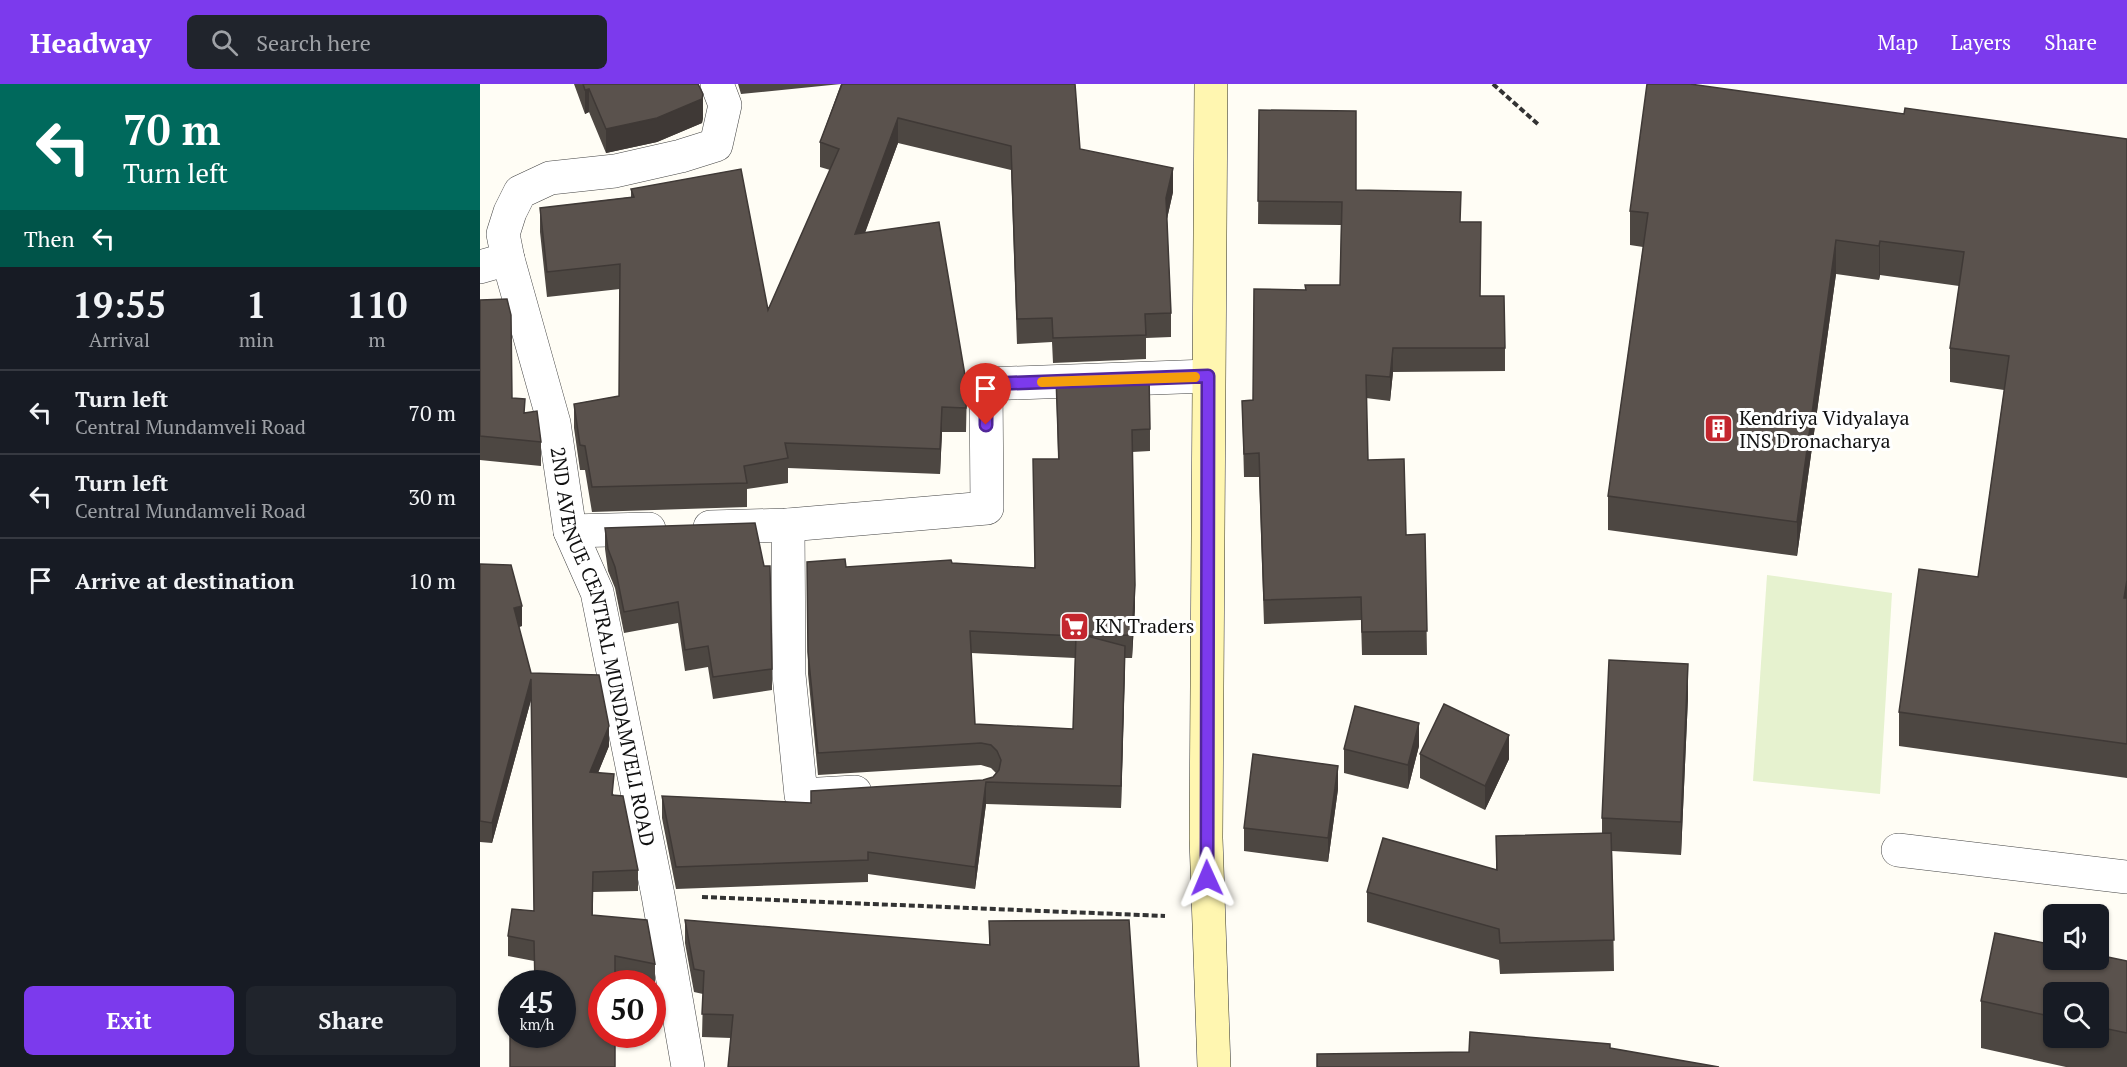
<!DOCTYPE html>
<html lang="en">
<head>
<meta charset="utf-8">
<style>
  :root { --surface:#171b24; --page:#20242c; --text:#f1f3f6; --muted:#9ea1a6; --line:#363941; --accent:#7c3aed }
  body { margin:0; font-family:"PT Serif",serif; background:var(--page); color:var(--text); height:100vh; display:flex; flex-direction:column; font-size:22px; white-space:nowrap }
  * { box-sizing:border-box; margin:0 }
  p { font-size:20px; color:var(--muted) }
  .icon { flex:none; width:33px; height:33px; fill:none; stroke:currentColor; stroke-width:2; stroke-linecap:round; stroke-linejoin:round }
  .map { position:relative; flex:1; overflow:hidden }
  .sheet { display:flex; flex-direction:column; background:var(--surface); width:480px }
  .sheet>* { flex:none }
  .banner { background:#00695c; color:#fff; overflow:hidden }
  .controls { position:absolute; left:1563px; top:820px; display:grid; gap:12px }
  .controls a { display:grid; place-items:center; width:66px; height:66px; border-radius:9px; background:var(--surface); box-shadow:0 2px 4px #0004; font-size:30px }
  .speed { position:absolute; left:18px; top:886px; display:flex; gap:12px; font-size:30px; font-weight:700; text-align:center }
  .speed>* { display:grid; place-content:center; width:78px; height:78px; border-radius:50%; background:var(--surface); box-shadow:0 2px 4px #0004; line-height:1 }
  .speed small { font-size:15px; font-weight:400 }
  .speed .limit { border:9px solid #d22; background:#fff; color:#111 }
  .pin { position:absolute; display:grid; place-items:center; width:51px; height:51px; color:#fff; margin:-62px -26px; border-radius:50% 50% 50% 0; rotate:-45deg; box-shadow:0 0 6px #0007 }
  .pin .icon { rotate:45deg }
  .me { position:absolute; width:66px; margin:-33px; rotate:359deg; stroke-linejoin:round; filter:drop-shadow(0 0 4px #0008) }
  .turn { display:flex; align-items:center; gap:21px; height:126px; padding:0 24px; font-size:27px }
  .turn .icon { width:78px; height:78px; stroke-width:2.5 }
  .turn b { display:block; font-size:42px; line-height:51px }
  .then { display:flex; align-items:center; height:57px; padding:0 24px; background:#0003; gap:12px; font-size:22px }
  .eta { display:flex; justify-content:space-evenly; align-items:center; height:102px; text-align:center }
  .eta b { font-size:36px; font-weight:700; line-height:42px }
  .button { display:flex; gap:12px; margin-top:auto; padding:12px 24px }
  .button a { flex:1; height:69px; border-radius:9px; background:var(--accent); color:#fff; font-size:24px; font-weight:700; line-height:69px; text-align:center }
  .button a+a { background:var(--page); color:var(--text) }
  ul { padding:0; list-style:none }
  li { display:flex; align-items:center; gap:18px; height:84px; padding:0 24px; border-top:2px solid var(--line) }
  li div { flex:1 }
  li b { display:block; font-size:22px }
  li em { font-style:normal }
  header { display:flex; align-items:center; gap:36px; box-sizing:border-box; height:84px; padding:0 30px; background:var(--accent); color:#fff }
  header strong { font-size:28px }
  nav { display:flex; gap:33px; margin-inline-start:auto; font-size:21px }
  .search { width:420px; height:54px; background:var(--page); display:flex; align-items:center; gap:15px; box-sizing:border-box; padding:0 21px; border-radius:9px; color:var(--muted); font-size:22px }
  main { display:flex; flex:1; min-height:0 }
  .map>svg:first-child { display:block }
  .pitch { fill:#e6f2cf }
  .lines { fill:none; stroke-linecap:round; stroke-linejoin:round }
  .street-casing { stroke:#444; stroke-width:34 }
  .secondary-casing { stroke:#333; stroke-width:34 }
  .path { stroke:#333; stroke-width:4; stroke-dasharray:6 3; stroke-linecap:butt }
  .street { stroke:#fff; stroke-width:33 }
  .secondary { stroke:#fff6b0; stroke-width:33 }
  .wall { fill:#4d4742; fill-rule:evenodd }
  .shaded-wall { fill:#3f3936 }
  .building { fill:#5a524d; stroke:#3f3936; stroke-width:1.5; fill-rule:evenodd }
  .route-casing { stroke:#51269a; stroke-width:15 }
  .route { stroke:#7c3aed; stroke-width:10 }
  .slow { stroke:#f59e0b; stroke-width:10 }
  .labels { text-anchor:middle; stroke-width:6; stroke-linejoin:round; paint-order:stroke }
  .poi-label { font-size:20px; fill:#111; stroke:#fff; text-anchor:start }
  .street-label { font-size:20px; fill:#111; stroke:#fff }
</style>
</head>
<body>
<header>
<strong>Headway</strong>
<div class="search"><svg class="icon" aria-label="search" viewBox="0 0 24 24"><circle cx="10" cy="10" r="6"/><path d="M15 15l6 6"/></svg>Search here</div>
<nav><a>Map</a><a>Layers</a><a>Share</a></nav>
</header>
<main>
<section class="sheet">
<div class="banner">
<div class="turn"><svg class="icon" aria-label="left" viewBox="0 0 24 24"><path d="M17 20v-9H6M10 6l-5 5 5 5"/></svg><div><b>70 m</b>Turn left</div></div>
<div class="then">Then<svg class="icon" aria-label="left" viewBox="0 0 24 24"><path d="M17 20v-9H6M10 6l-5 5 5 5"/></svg></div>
</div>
<div class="eta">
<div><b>19:55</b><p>Arrival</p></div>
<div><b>1</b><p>min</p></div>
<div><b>110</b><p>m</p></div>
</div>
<ul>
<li><svg class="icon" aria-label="left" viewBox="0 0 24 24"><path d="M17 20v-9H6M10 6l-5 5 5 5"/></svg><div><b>Turn left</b><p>Central Mundamveli Road</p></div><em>70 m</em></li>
<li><svg class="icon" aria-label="left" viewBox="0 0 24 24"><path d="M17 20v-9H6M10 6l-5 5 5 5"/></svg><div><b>Turn left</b><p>Central Mundamveli Road</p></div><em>30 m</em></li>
<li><svg class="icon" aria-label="arrive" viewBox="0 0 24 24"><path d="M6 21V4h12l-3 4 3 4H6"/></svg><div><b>Arrive at destination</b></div><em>10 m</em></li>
</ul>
<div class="button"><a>Exit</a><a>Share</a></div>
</section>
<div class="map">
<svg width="1647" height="983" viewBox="0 0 1647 983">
  <rect width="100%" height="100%" fill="#fffdf5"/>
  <!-- pitch -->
  <path class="pitch" d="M 1287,491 L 1412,509 L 1400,710 L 1273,697 Z"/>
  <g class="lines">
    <defs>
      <g id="street">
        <path d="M 28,175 L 23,150 L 30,128 L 40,108 L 70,94 L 135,87 L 201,72 L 236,61 L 245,21 L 237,0"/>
        <path id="s1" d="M 0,183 L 28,175 L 74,339 L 90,447 L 117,508 L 178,811 L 208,983"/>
        <path d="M 308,441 L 309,591 L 321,711 L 375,708"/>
        <path d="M 230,443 L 308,441 L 507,424 L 506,300 L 728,292"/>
        <path d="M 90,447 L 169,445"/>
        <path d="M 1418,766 L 1647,793"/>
      </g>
      <path id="secondary" d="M 731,0 L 726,754 L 734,983"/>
    </defs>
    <!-- street casing -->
    <use href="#street" class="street-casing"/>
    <!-- secondary casing -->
    <use href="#secondary" class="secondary-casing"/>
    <!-- path -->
    <path class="path" d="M 1013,0 L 1060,42
      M 222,813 L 685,832"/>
    <!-- street -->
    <use href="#street" class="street"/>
    <!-- secondary -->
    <use href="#secondary" class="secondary"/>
  </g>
  <!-- wall -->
  <path class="wall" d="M 94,0 L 218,0 L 223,34 L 222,39 L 177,58 L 126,69 L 109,28 L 105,30 Z
    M 258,0 L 595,0 L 600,65 L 693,108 L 687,135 L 691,229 L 691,253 L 666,254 L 666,275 L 573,279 L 572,258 L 537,260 L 531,86 L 418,59 L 385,149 L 487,303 L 486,348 L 462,348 L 460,390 L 308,384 L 308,399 L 267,405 L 267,423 L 112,428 L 105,386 L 100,386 L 94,344 L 94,320 L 139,312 L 140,205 L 67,213 L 60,148 L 60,124 L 151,113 L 151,105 L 288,226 L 350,86 L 340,83 L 340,58 L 361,0 L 261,10 Z
    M 779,26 L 876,106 L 981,138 L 1001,162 L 1000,212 L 1025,264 L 1025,287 L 913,288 L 910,317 L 886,314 L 888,376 L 926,451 L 945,450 L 947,571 L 882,571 L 881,536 L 784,540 L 779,393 L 764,393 L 762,317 L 773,316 L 825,206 L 825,201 L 860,201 L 861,141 L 778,140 Z
    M 1424,30 L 1647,55 L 1647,694 L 1419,662 L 1419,628 L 1498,493 L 1524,306 L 1470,298 L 1470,264 L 1479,202 L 1400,191 L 1399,196 L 1356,190 L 1317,472 L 1128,446 L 1128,412 L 1163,163 L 1150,161 L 1150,127 Z
    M 0,216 L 32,314 L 45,329 L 61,358 L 61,382 L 0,376 Z
    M 576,294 L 670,345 L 670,367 L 652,368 L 655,523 L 652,574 L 645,574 L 641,724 L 506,720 L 495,805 L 388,790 L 388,798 L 196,805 L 182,734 L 182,712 L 331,719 L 331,707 L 503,696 L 513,693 L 516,689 L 511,684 L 501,681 L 338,691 L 328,590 L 327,478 L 366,483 L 472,479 L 554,484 L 578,375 ZM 491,569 L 595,574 L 593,645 L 495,640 Z
    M 125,444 L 292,585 L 292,606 L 233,615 L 228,583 L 205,587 L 198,539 L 144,549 L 135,504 L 128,487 L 125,465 Z
    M 0,480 L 42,542 L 39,543 L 51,589 L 129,662 L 118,689 L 134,711 L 158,786 L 158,807 L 113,808 L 113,831 L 175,880 L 175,900 L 135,893 L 82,951 L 54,877 L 28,872 L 28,852 L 54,827 L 51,616 L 12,759 L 0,758 Z
    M 1208,613 L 1201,771 L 1132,767 L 1134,887 L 1020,890 L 1019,876 L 887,838 L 887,808 L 1016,785 L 1016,752 L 1122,749 L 1122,734 Z
    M 939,662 L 928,705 L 864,689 L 864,665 Z
    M 940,670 L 1029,675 L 1005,726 L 940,694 Z
    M 858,705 L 848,778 L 764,767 L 764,744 Z
    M 205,836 L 509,861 L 509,837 L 649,836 L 251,954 L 222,953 L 223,910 L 214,908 L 205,859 Z
    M 1647,877 L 1647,983 L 1586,983 L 1501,964 L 1501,917 ZM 1574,909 L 1618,909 L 1618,954 L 1574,954 Z"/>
  <!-- shaded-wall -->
  <path class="shaded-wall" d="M 109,5 L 109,28 L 105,30 L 105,6 Z
    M 223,10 L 223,34 L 222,39 L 177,58 L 126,69 L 126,45 Z
    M 418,34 L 418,59 L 375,175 L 375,150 Z
    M 693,84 L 693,108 L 686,139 L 686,114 Z
    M 1356,156 L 1356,190 L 1317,472 L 1317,438 Z
    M 1400,157 L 1400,191 L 1399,196 L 1399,162 Z
    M 913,264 L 913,288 L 910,317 L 910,293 Z
    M 462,323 L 462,348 L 460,390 L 460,365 Z
    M 1647,496 L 1647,530 L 1644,514 Z
    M 655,501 L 655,523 L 652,574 L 652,551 Z
    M 42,522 L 42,542 L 34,544 L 34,524 Z
    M 645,562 L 645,585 L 641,724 L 641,702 Z
    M 1208,580 L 1208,613 L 1201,771 L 1201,738 Z
    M 51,595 L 51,616 L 12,759 L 12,739 Z
    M 939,639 L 939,662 L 928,705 L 928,681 Z
    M 129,642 L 129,662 L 110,708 L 110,688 Z
    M 1029,651 L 1029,675 L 1005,726 L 1005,702 Z
    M 858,682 L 858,705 L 848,778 L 848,754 Z
    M 506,698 L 506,720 L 495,805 L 495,783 Z"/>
  <!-- building -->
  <path class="building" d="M 103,0 L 218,0 L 223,10 L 222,15 L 177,34 L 126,45 L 109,5 L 105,6 Z
    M 362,0 L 595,0 L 600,65 L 693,84 L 686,114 L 691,229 L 665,230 L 666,251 L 573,254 L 572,234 L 537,235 L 531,62 L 418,34 L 375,150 L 459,138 L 487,303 L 486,324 L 462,323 L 460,365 L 305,359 L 308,374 L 264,382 L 267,399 L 112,403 L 105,362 L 100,361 L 94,320 L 139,312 L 140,180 L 67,188 L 60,124 L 154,113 L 151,105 L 261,85 L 288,226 L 359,65 L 340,58 Z
    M 1167,0 L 1210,0 L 1424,30 L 1425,24 L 1647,55 L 1647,496 L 1644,514 L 1647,514 L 1647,660 L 1419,628 L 1439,485 L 1498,493 L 1529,272 L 1470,264 L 1484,168 L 1400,157 L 1399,162 L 1356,156 L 1317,438 L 1128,412 L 1168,129 L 1150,127 Z
    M 779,26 L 876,27 L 876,106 L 981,108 L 980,138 L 1001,138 L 1000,212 L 1024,212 L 1025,264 L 913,264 L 910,293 L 886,291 L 888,376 L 924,375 L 926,451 L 945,450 L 947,547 L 882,548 L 881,513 L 784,516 L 779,369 L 764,370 L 762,317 L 773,316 L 774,205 L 826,206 L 825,201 L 860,201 L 862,118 L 778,117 Z
    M 27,215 L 31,231 L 32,314 L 45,315 L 44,329 L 57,327 L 61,358 L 0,352 L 0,216 Z
    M 669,291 L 670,345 L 652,346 L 655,501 L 652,551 L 607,552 L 645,562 L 641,702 L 506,698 L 495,783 L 388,768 L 388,776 L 196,783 L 182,712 L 331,719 L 331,707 L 503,696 L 513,693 L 519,686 L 521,676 L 517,667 L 511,661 L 501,659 L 338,669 L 328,568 L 327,478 L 365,475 L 366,483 L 471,476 L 472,479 L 555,484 L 553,375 L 579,375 L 576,294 ZM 490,547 L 596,552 L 593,645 L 495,640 Z
    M 275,439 L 284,482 L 290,482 L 292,585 L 233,593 L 228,562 L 205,566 L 198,518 L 144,528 L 135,483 L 128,465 L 125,444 Z
    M 0,480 L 31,481 L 42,522 L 34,524 L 51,589 L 119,591 L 129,642 L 110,688 L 134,690 L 132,711 L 143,712 L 158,786 L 113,788 L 112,831 L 167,836 L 175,880 L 135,872 L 135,900 L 122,900 L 122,951 L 135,951 L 135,983 L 30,983 L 30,904 L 32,904 L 32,951 L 82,951 L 82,900 L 55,900 L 54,857 L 28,852 L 32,825 L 54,827 L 51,595 L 12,739 L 0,737 Z
    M 1129,576 L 1208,580 L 1201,738 L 1122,734 Z
    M 964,620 L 1029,651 L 1005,702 L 940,670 Z
    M 875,622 L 939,639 L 928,681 L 864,665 Z
    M 773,670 L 858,682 L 848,754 L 764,744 Z
    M 1131,749 L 1134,856 L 1020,859 L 1019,845 L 887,808 L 903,754 L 1017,786 L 1016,752 Z
    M 205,836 L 510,861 L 509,837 L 649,836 L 659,983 L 248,983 L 253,931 L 222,930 L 224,887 L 214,885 Z
    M 1515,849 L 1574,861 L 1574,876 L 1618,876 L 1618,871 L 1647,877 L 1647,949 L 1618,943 L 1618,909 L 1574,909 L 1574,933 L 1501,917 Z
    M 990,948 L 1130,960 L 1130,964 L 1239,983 L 837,983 L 837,970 L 989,968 Z"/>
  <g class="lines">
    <defs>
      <path id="route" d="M 506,341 L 506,300 L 728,292 L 727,794"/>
    </defs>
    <!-- route casing -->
    <use href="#route" class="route-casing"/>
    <!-- route -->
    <use href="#route" class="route"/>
    <!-- slow -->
    <path class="slow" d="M 562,298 L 715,293"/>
  </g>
  <!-- icons -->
  <defs>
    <symbol id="building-square" viewBox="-11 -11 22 22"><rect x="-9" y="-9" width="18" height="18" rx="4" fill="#c4262e" stroke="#fff"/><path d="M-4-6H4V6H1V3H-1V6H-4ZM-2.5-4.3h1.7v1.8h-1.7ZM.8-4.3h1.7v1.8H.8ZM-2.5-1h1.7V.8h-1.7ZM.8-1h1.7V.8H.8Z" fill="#fff"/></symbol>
    <symbol id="supermarket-square" viewBox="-11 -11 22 22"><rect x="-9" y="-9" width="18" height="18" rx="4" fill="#c4262e" stroke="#fff"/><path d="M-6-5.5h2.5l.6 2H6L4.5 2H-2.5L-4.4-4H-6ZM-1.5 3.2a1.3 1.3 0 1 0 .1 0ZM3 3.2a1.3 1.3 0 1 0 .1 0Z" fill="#fff"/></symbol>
  </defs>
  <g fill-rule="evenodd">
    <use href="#building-square" x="1222" y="328" width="33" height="33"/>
    <use href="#supermarket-square" x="578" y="526" width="33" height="33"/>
  </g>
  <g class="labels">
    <!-- poi labels -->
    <g class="poi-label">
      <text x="1259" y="341">Kendriya Vidyalaya<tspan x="1259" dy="23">INS Dronacharya</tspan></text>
      <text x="615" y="549">KN Traders</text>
    </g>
    <!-- street labels -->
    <g class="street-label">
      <text dy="7" stroke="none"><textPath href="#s1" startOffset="429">2ND AVENUE CENTRAL MUNDAMVELI ROAD</textPath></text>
    </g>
  </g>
</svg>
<div class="controls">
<a><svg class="icon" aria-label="sound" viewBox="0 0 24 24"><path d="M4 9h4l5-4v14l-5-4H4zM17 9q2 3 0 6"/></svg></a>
<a><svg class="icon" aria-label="search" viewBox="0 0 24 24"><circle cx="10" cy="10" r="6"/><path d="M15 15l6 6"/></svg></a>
</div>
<div class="speed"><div>45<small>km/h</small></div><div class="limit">50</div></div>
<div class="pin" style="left:506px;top:341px;background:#d93025"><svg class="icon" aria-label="arrive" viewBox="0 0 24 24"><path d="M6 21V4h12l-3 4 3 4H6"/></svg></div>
<svg class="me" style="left:727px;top:794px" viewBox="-20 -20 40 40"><path d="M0-17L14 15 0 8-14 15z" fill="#7c3aed" stroke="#fff" stroke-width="4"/></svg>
</div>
</main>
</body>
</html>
